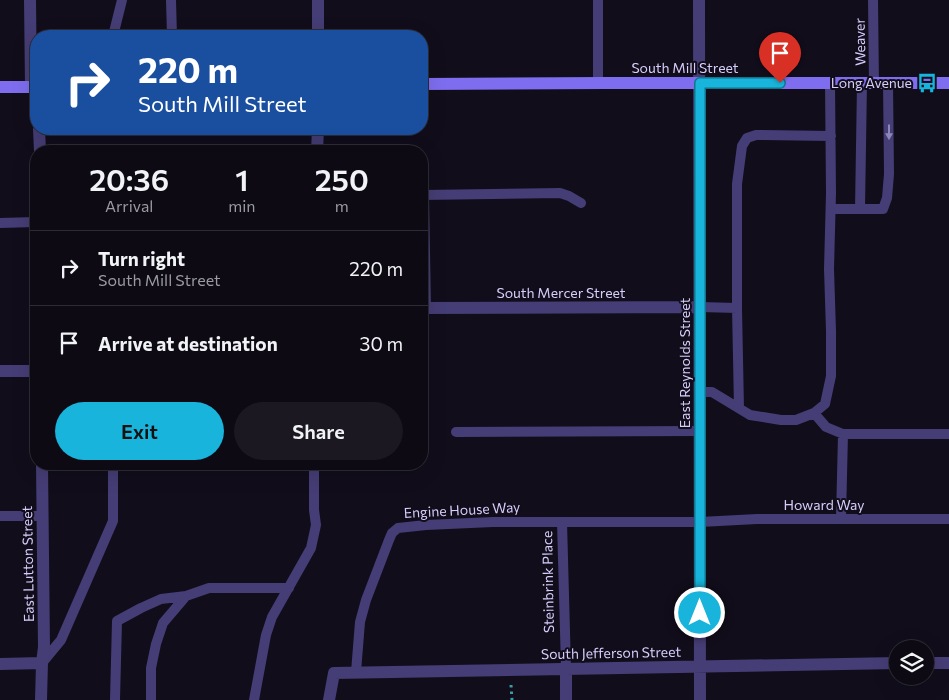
<!DOCTYPE html>
<html lang="en">
<head>
<meta charset="utf-8">
<style>
  :root { --surface:#0d0a14; --page:#1b1822; --text:#f1f3f6; --muted:#9a9aa0; --line:#2d2b34; --accent:#18b4db }
  body { margin:0; font-family:Commissioner,sans-serif; background:var(--page); color:var(--text); height:100vh; display:flex; flex-direction:column; font-size:19px; white-space:nowrap }
  * { box-sizing:border-box; margin:0 }
  p { font-size:16px; color:var(--muted) }
  .icon { flex:none; width:28px; height:28px; fill:none; stroke:currentColor; stroke-width:2; stroke-linecap:round; stroke-linejoin:round }
  .map { position:relative; flex:1; overflow:hidden }
  .panel { position:absolute; left:30px; top:145px; width:398px; height:325px; display:flex; flex-direction:column; background:var(--surface); border-radius:20px; box-shadow:0 5px 20px #0002,0 0 0 1px var(--line) }
  .panel>* { flex:none }
  .guide { position:absolute; left:30px; top:30px; width:398px; height:105px; border-radius:20px; box-shadow:0 5px 20px #0002,0 0 0 1px var(--line); background:#1a4fa0; color:#fff; overflow:hidden }
  .tools { position:absolute; left:889px; top:640px; display:grid; gap:10px }
  .tools a { display:grid; place-items:center; width:45px; height:45px; border-radius:50%; background:var(--surface); box-shadow:0 5px 20px #0002,0 0 0 1px var(--line); font-size:25px }
  .pin { position:absolute; display:grid; place-items:center; width:42px; height:42px; color:#fff; margin:-51px -21px; border-radius:50% 50% 50% 0; rotate:-45deg; box-shadow:0 0 5px #0007 }
  .pin .icon { rotate:45deg }
  .me { position:absolute; width:55px; margin:-28px; rotate:0deg; stroke-linejoin:round; filter:drop-shadow(0 0 4px #0008) }
  .turn { display:flex; align-items:center; gap:18px; height:105px; padding:0 25px; font-size:22px }
  .turn .icon { width:65px; height:65px; stroke-width:2.5 }
  .turn b { display:block; font-size:35px; line-height:42px }
  .eta { display:flex; justify-content:space-evenly; align-items:center; height:85px; text-align:center }
  .eta b { font-size:30px; font-weight:600; line-height:35px }
  .primary-button { display:flex; gap:10px; margin-top:auto; padding:10px 25px }
  .primary-button a { flex:1; height:58px; border-radius:30px; background:var(--accent); color:#111; font-size:20px; font-weight:600; line-height:58px; text-align:center }
  .primary-button a+a { background:var(--page); color:var(--text) }
  ul { padding:0; list-style:none }
  li { display:flex; align-items:center; gap:15px; height:75px; padding:0 25px; border-top:1px solid var(--line) }
  li div { flex:1 }
  li b { display:block; font-size:19px }
  li em { font-style:normal }
  .map>svg:first-child { display:block }
  .lines { fill:none; stroke-linecap:round; stroke-linejoin:round }
  .path { stroke:#399da1; stroke-width:3; stroke-dasharray:2.5 4; stroke-linecap:butt }
  .lane { stroke:#453d75; stroke-width:10 }
  .street { stroke:#453d75; stroke-width:12 }
  .secondary { stroke:#7e6eef; stroke-width:12 }
  .oneway { fill:#8e85b8 }
  .route-casing { stroke:#10758e; stroke-width:12 }
  .route { stroke:#18b4db; stroke-width:9 }
  .labels { text-anchor:middle; stroke-width:4; stroke-linejoin:round; paint-order:stroke }
  .street-label { font-size:14px; fill:#d6cdfa; stroke:#110d1b }
  .poi-label { font-size:14px; fill:#d6cdfa; stroke:#110d1b; text-anchor:end }
</style>
</head>
<body>
<div class="map">
<svg width="949" height="700" viewBox="0 0 949 700">
  <rect width="100%" height="100%" fill="#110d1b"/>
  <g class="lines">
    <!-- path -->
    <path class="path" d="M 511,685 L 512,700"/>
    <!-- lane -->
    <path class="lane" d="M 171,0 L 172,36
      M 598,0 L 598,83
      M 873,0 L 874,83
      M 113,36 L 122,0
      M 421,195 L 560,193 L 569,196 L 581,203
      M 424,195 L 426,308
      M 831,209 L 883,209 L 887,198 L 889,174 L 888,83
      M 860,209 L 862,83
      M 0,223 L 36,222
      M 700,307 L 737,308 L 739,408
      M 737,308 L 737,184 L 742,146 L 747,138 L 756,135 L 831,136
      M 700,392 L 712,392 L 750,415 L 781,420 L 796,420 L 814,413 L 825,404 L 831,376 L 831,331 L 829,269 L 831,193 L 830,83
      M 814,413 L 826,427 L 843,434 L 949,434
      M 456,432 L 700,431
      M 0,516 L 43,516
      M 841,518 L 843,434
      M 562,522 L 566,668
      M 42,663 L 61,640 L 113,521 L 113,464
      M 356,672 L 360,622 L 366,600 L 389,540 L 392,533 L 398,528 L 426,525 L 493,522 L 700,522 L 757,519 L 949,519
      M 115,700 L 117,621 L 141,608 L 161,599 L 186,596
      M 151,700 L 151,668 L 156,644 L 163,623 L 186,596 L 209,588 L 289,588
      M 254,700 L 266,635 L 272,617 L 311,548 L 316,525 L 314,510 L 314,464"/>
    <!-- street -->
    <path class="street" d="M 30,0 L 31,87
      M 318,0 L 318,36
      M 699,0 L 700,700
      M 39,129 L 40,151
      M 317,151 L 318,129
      M 421,308 L 700,307
      M 0,371 L 36,371
      M 925,663 L 949,663
      M 0,664 L 42,663
      M 41,700 L 42,663 L 44,647 L 42,464
      M 329,700 L 334,673 L 898,663
      M 566,700 L 566,668"/>
    <!-- secondary -->
    <path class="secondary" d="M 421,84 L 605,83 L 949,83
      M 0,87 L 36,87"/>
  </g>
  <!-- one-way arrows -->
  <defs><path id="oneway-solid" d="M-6-.8H1V-3.2L6.5 0L1 3.2V.8H-6Z" transform="scale(1.25)"/></defs>
  <use class="oneway" href="#oneway-solid" transform="translate(889 132) rotate(90)"/>
  <g class="lines">
    <defs>
      <path id="route" d="M 700,613 L 700,83 L 780,83"/>
    </defs>
    <!-- route casing -->
    <use href="#route" class="route-casing"/>
    <!-- route -->
    <use href="#route" class="route"/>
  </g>
  <!-- icons -->
  <defs>
    <symbol id="bus-bare" viewBox="-9 -9 18 18"><path d="M-5-6H5V4H4V6H2V4H-2V6H-4V4H-5ZM-3.5-4V0h7V-4ZM-3.5 1.2v1.5H-2V1.2ZM2 1.2v1.5H3.5V1.2Z" fill="#18b4db" stroke="#110d1b" stroke-width="2.5" paint-order="stroke"/></symbol>
  </defs>
  <g fill-rule="evenodd">
    <use href="#bus-bare" x="913" y="69" width="28" height="28"/>
  </g>
  <g class="labels">
    <!-- street labels -->
    <g class="street-label">
      <text transform="translate(860 42) rotate(-91)" y="5">Weaver</text>
      <text x="685" y="73">South Mill Street</text>
      <text x="561" y="298">South Mercer Street</text>
      <text transform="translate(685 363) rotate(-90)" y="5">East Reynolds Street</text>
      <text x="824" y="510">Howard Way</text>
      <text transform="translate(462 510) rotate(-3)" y="5">Engine House Way</text>
      <text transform="translate(28 564) rotate(-91)" y="5">East Lutton Street</text>
      <text transform="translate(548 582) rotate(-91)" y="5">Steinbrink Place</text>
      <text transform="translate(611 653) rotate(-1)" y="5">South Jefferson Street</text>
    </g>
    <!-- poi labels -->
    <g class="poi-label">
      <text x="912" y="88">Long Avenue</text>
    </g>
  </g>
</svg>
<div class="tools">
<a><svg class="icon" aria-label="layers" viewBox="0 0 24 24"><path d="M12 4l9 5-9 5-9-5zM3 14l9 5 9-5"/></svg></a>
</div>
<div class="pin" style="left:780px;top:83px;background:#d93025"><svg class="icon" aria-label="arrive" viewBox="0 0 24 24"><path d="M6 21V4h12l-3 4 3 4H6"/></svg></div>
<svg class="me" style="left:700px;top:613px" viewBox="-20 -20 40 40"><circle r="17" fill="#18b4db" stroke="#fff" stroke-width="3"/><path d="M0-11L8 9 0 5-8 9z" fill="#fff"/></svg>
<div class="guide">
<div class="turn"><svg class="icon" aria-label="right" viewBox="0 0 24 24"><path d="M7 20v-9h11M14 6l5 5-5 5"/></svg><div><b>220 m</b>South Mill Street</div></div>
</div>
<section class="panel">
<div class="eta">
<div><b>20:36</b><p>Arrival</p></div>
<div><b>1</b><p>min</p></div>
<div><b>250</b><p>m</p></div>
</div>
<ul>
<li><svg class="icon" aria-label="right" viewBox="0 0 24 24"><path d="M7 20v-9h11M14 6l5 5-5 5"/></svg><div><b>Turn right</b><p>South Mill Street</p></div><em>220 m</em></li>
<li><svg class="icon" aria-label="arrive" viewBox="0 0 24 24"><path d="M6 21V4h12l-3 4 3 4H6"/></svg><div><b>Arrive at destination</b></div><em>30 m</em></li>
</ul>
<div class="primary-button"><a>Exit</a><a>Share</a></div>
</section>
</div>
</body>
</html>
